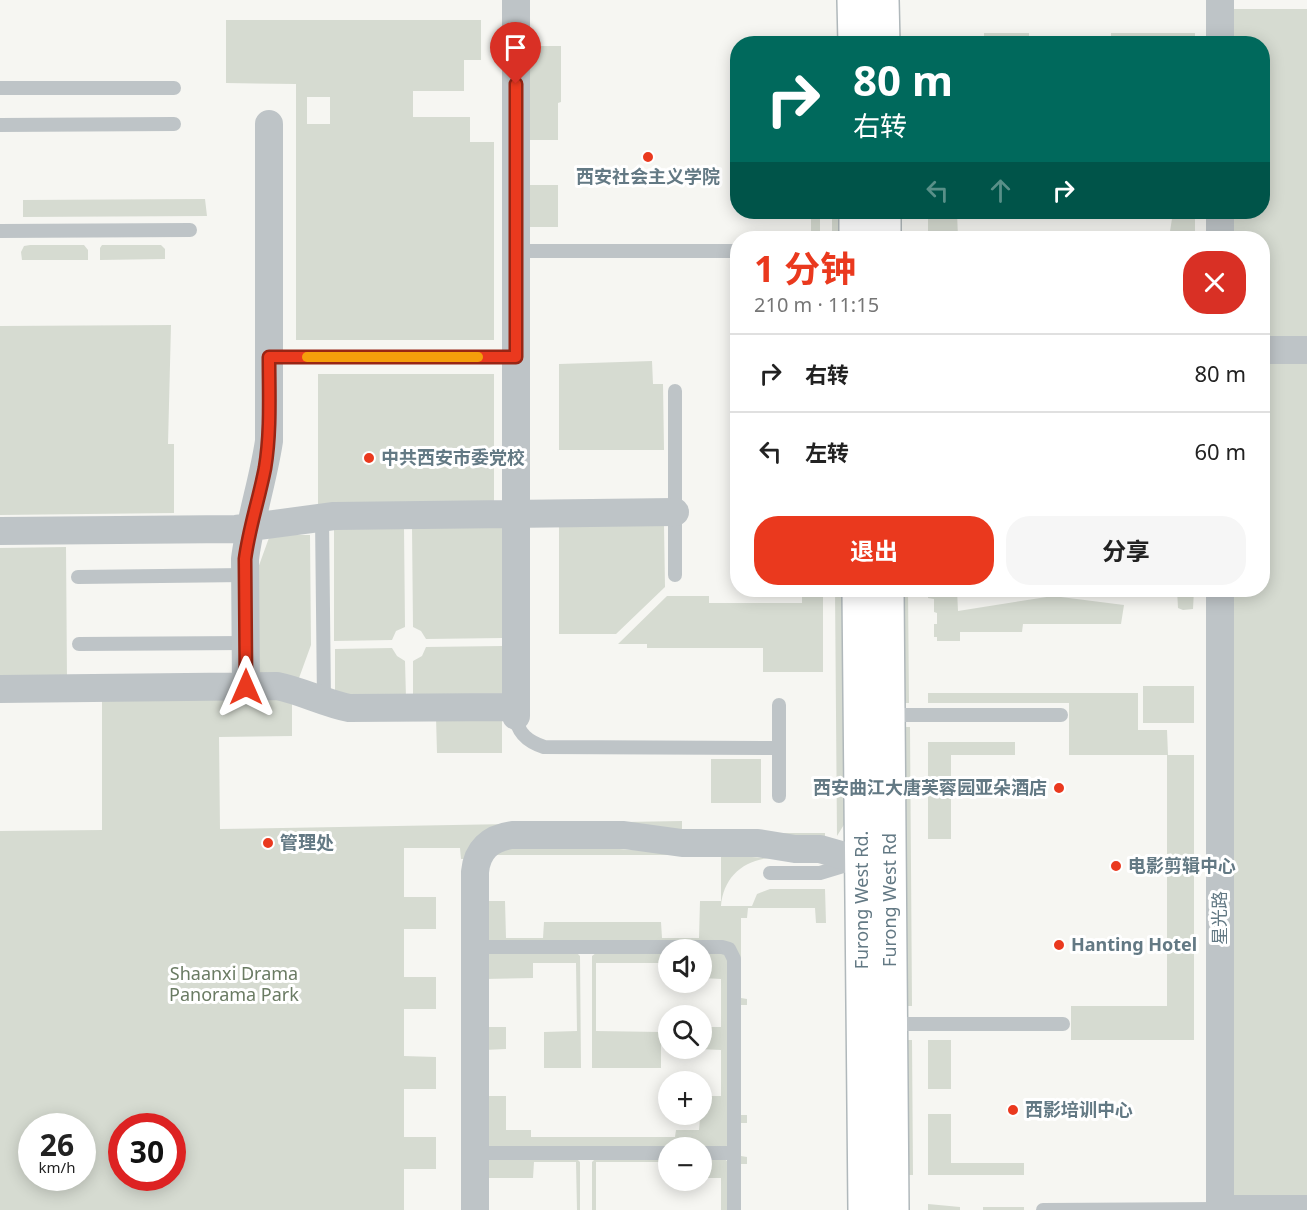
<!DOCTYPE html>
<html lang="zh">
<head>
<meta charset="utf-8">
<style>
  :root { --surface:#fff; --page:#f6f6f6; --text:#222; --muted:#767676; --line:#e0e0e0; --accent:#ea391e }
  body { margin:0; font-family:"Noto Sans","Noto Sans SC",sans-serif; background:var(--page); color:var(--text); height:100vh; display:flex; flex-direction:column; font-size:22px; white-space:nowrap }
  * { box-sizing:border-box; margin:0 }
  p { font-size:20px; color:var(--muted) }
  .icon { flex:none; width:33px; height:33px; fill:none; stroke:currentColor; stroke-width:2; stroke-linecap:round; stroke-linejoin:round }
  .map { position:relative; flex:1; overflow:hidden }
  .sheet { position:absolute; left:730px; top:231px; width:540px; height:366px; display:flex; flex-direction:column; background:var(--surface); border-radius:24px; box-shadow:0 3px 15px #0003 }
  .sheet>* { flex:none }
  .top-card { position:absolute; left:730px; top:36px; width:540px; height:183px; border-radius:24px; box-shadow:0 3px 15px #0003; background:#00695c; color:#fff; overflow:hidden }
  .fabs { position:absolute; left:658px; top:939px; display:grid; gap:12px }
  .fabs a { display:grid; place-items:center; width:54px; height:54px; border-radius:50%; background:var(--surface); box-shadow:0 3px 15px #0003; font-size:30px }
  .speed { position:absolute; left:18px; top:1113px; display:flex; gap:12px; font-size:30px; font-weight:700; text-align:center }
  .speed>* { display:grid; place-content:center; width:78px; height:78px; border-radius:50%; background:var(--surface); box-shadow:0 3px 15px #0003; line-height:1 }
  .speed small { font-size:15px; font-weight:400 }
  .speed .limit { border:9px solid #d22; background:#fff; color:#111 }
  .pin { position:absolute; display:grid; place-items:center; width:51px; height:51px; color:#fff; margin:-62px -26px; border-radius:50% 50% 50% 0; rotate:-45deg; box-shadow:0 0 6px #0007 }
  .pin .icon { rotate:45deg }
  .me { position:absolute; width:66px; margin:-33px; rotate:0deg; stroke-linejoin:round; filter:drop-shadow(0 0 4px #0008) }
  .turn { display:flex; align-items:center; gap:21px; height:126px; padding:0 24px; font-size:27px }
  .turn .icon { width:78px; height:78px; stroke-width:2.5 }
  .turn b { display:block; font-size:42px; line-height:51px }
  .lanes { display:flex; align-items:center; height:57px; padding:0 24px; background:#0003; justify-content:center; gap:30px; direction:ltr }
  .lanes .off { opacity:.35 }
  .round { display:grid; place-items:center; flex:none; width:63px; height:63px; border-radius:24px; background:var(--page) }
  .overview { display:flex; align-items:center; justify-content:space-between; height:102px; padding:0 24px }
  h1 { font-size:36px; font-weight:700; line-height:45px; color:var(--accent) }
  .action { display:flex; gap:12px; margin-top:auto; padding:12px 24px }
  .action a { flex:1; height:69px; border-radius:24px; background:var(--accent); color:#fff; font-size:24px; font-weight:700; line-height:69px; text-align:center }
  .action a+a { background:var(--page); color:var(--text) }
  ul { padding:0; list-style:none }
  li { display:flex; align-items:center; gap:18px; height:78px; padding:0 24px; border-top:2px solid var(--line) }
  li div { flex:1 }
  li b { display:block; font-size:22px }
  li em { font-style:normal }
  .map>svg:first-child { display:block }
  .green { fill:#d6dbd1; fill-rule:evenodd }
  .lines { fill:none; stroke-linecap:round; stroke-linejoin:round }
  .secondary-casing { stroke:#b0b8bb; stroke-width:36 }
  .lane { stroke:#bec4c7; stroke-width:14 }
  .street { stroke:#bec4c7; stroke-width:28 }
  .secondary { stroke:#fff; stroke-width:33 }
  .route-casing { stroke:#982514; stroke-width:15 }
  .route { stroke:#ea391e; stroke-width:10 }
  .slow { stroke:#f59e0b; stroke-width:10 }
  .poi-dot { fill:#ea391e; stroke:#fff; stroke-width:2 }
  .labels { text-anchor:middle; stroke-width:6; stroke-linejoin:round; paint-order:stroke }
  .poi-label { font-size:18px; font-weight:bold; fill:#637984; stroke:#fff; text-anchor:start }
  .street-label { font-size:18px; fill:#637984; stroke:#fff }
  .park-label { font-size:18px; fill:#6a7b63; stroke:#fff }
</style>
</head>
<body>
<div class="map">
<svg width="1307" height="1210" viewBox="0 0 1307 1210">
  <rect width="100%" height="100%" fill="#f6f6f2"/>
  <!-- green -->
  <path class="green" d="M 1220,9 L 1307,9 L 1307,1210 L 1220,1210 L 1220,590 L 1263,590 L 1263,238 L 1220,238 L 1220,212 L 1263,212 L 1263,44 L 1220,43 Z
    M 226,20 L 481,20 L 481,60 L 464,60 L 464,91 L 413,91 L 413,117 L 470,117 L 470,142 L 494,142 L 494,340 L 296,340 L 296,84 L 226,83 ZM 307,97 L 330,97 L 330,124 L 307,124 Z
    M 984,33 L 1029,33 L 1029,43 L 984,43 Z
    M 1111,33 L 1195,33 L 1195,43 L 1111,43 Z
    M 530,46 L 561,46 L 561,102 L 558,103 L 558,140 L 530,140 Z
    M 530,185 L 558,185 L 558,227 L 530,227 Z
    M 205,199 L 207,216 L 23,217 L 23,200 Z
    M 811,212 L 820,212 L 820,238 L 811,238 Z
    M 832,212 L 841,212 L 841,238 L 832,238 Z
    M 928,212 L 957,212 L 958,238 L 928,238 Z
    M 1173,212 L 1195,212 L 1195,238 L 1169,238 Z
    M 30,245 L 84,245 L 88,250 L 88,260 L 22,260 L 21,252 L 24,246 Z
    M 102,245 L 161,245 L 165,249 L 165,259 L 100,260 L 100,248 Z
    M 171,325 L 168,444 L 174,444 L 174,513 L 0,515 L 0,326 Z
    M 652,361 L 653,384 L 663,384 L 664,450 L 559,450 L 559,364 Z
    M 318,374 L 494,374 L 494,502 L 318,504 Z
    M 664,525 L 665,587 L 616,634 L 559,634 L 559,526 Z
    M 502,526 L 502,638 L 426,639 L 421,631 L 413,627 L 412,527 Z
    M 404,527 L 405,627 L 396,631 L 392,640 L 334,641 L 334,528 Z
    M 270,535 L 310,535 L 311,645 L 299,678 L 254,678 L 253,582 Z
    M 66,547 L 67,680 L 0,681 L 0,548 Z
    M 802,590 L 823,590 L 823,672 L 763,672 L 763,648 L 647,648 L 647,644 L 618,644 L 667,596 L 709,596 L 709,603 L 802,603 Z
    M 835,590 L 844,590 L 845,823 L 837,836 Z
    M 901,590 L 908,590 L 909,703 L 902,703 Z
    M 928,590 L 957,590 L 958,611 L 1053,596 L 1124,605 L 1121,624 L 1023,624 L 1022,632 L 960,632 L 960,641 L 937,641 L 937,637 L 934,637 L 934,624 L 937,624 L 937,613 L 934,612 L 934,599 L 928,598 Z
    M 1177,590 L 1194,590 L 1193,609 L 1183,610 L 1178,608 Z
    M 502,646 L 502,697 L 413,698 L 413,661 L 422,656 L 426,647 Z
    M 392,648 L 397,656 L 405,661 L 406,698 L 335,699 L 335,649 Z
    M 1143,686 L 1194,686 L 1194,723 L 1143,723 Z
    M 928,693 L 1138,693 L 1138,730 L 1167,730 L 1168,755 L 1194,755 L 1194,1040 L 1071,1040 L 1071,1006 L 1167,1006 L 1167,755 L 1069,755 L 1069,703 L 928,703 Z
    M 292,695 L 292,736 L 219,737 L 220,829 L 682,821 L 682,833 L 825,833 L 825,843 L 488,836 L 468,1180 L 461,1179 L 461,1137 L 467,1137 L 467,1099 L 461,1099 L 461,1057 L 467,1057 L 467,1019 L 461,1019 L 461,977 L 467,977 L 467,939 L 461,939 L 461,897 L 467,897 L 467,859 L 461,859 L 460,848 L 404,848 L 404,897 L 436,897 L 436,929 L 404,929 L 404,977 L 436,977 L 436,1009 L 404,1009 L 404,1056 L 436,1057 L 436,1089 L 404,1089 L 404,1137 L 436,1137 L 436,1169 L 404,1169 L 404,1210 L 0,1210 L 0,831 L 102,830 L 102,697 ZM 32,1126 L 82,1126 L 82,1178 L 32,1178 ZM 122,1126 L 172,1126 L 172,1178 L 122,1178 Z
    M 502,716 L 502,753 L 437,753 L 436,717 Z
    M 902,727 L 910,727 L 912,1006 L 904,1006 Z
    M 928,742 L 1015,742 L 1015,755 L 951,755 L 951,839 L 928,839 Z
    M 711,759 L 761,759 L 761,803 L 711,803 Z
    M 504,842 L 770,858 C 743,860 723,878 721,906 L 752,906 L 757,894 L 770,889 L 825,889 L 826,923 L 816,923 L 815,908 L 748,908 L 747,918 L 741,918 L 741,998 L 747,999 L 747,1005 L 741,1005 L 741,1115 L 747,1115 L 747,1123 L 741,1123 L 741,1156 L 747,1157 L 747,1164 L 741,1164 L 741,1210 L 740,1210 L 740,957 L 735,947 L 484,941 L 484,901 L 505,901 L 506,938 L 543,938 L 544,922 L 661,922 L 662,938 L 699,938 L 700,901 L 721,901 L 721,855 L 486,855 Z
    M 570,952 L 577,953 L 580,956 L 581,1068 L 544,1068 L 544,1032 L 577,1031 L 576,963 L 533,963 L 533,978 L 484,979 L 484,1027 L 506,1027 L 506,1049 L 484,1050 L 484,1096 L 506,1096 L 506,1130 L 531,1130 L 531,1137 L 675,1137 L 676,1130 L 699,1130 L 702,1096 L 721,1096 L 721,1050 L 699,1049 L 702,1048 L 702,1027 L 721,1027 L 721,979 L 702,978 L 702,952 L 722,952 L 728,957 L 728,1144 L 726,1147 L 484,1147 L 481,1144 L 482,956 L 484,953 L 492,952 Z
    M 596,953 L 669,953 L 669,963 L 596,963 L 596,1031 L 661,1032 L 661,1068 L 592,1068 L 592,956 Z
    M 905,1040 L 912,1040 L 913,1175 L 905,1175 Z
    M 928,1040 L 951,1040 L 951,1089 L 928,1089 Z
    M 928,1114 L 951,1114 L 951,1163 L 1024,1163 L 1024,1175 L 928,1175 Z
    M 484,1159 L 577,1159 L 580,1162 L 580,1210 L 577,1210 L 576,1162 L 534,1162 L 533,1178 L 484,1178 Z
    M 595,1159 L 669,1159 L 669,1162 L 596,1162 L 596,1210 L 592,1210 L 592,1162 Z
    M 702,1159 L 725,1159 L 728,1162 L 728,1210 L 721,1210 L 721,1178 L 702,1178 Z
    M 928,1204 L 960,1207 L 960,1210 L 928,1210 Z
    M 983,1207 L 1024,1207 L 1024,1210 L 983,1210 Z"/>
  <g class="lines">
    <defs>
      <path id="secondary" d="M 854,0 L 855,44
        M 882,0 L 883,44
        M 856,212 L 856,238
        M 884,212 L 884,238
        M 859,590 L 865,1210
        M 887,590 L 892,1210"/>
    </defs>
    <!-- secondary casing -->
    <use href="#secondary" class="secondary-casing"/>
    <!-- lane -->
    <path class="lane" d="M 0,88 L 174,88
      M 0,125 L 174,124
      M 0,231 L 190,230
      M 516,251 L 738,251
      M 269,357 L 516,357
      M 675,391 L 675,575
      M 322,517 L 324,702
      M 78,577 L 245,575
      M 79,644 L 246,643
      M 779,705 L 779,796
      M 888,715 L 1061,715
      M 516,716 C 517,734 529,742 544,747 L 779,748
      M 770,873 L 820,873 L 853,863
      M 475,947 L 722,947 L 729,949 L 734,959 L 734,1210
      M 891,1024 L 1063,1024
      M 475,1153 L 669,1153
      M 702,1153 L 734,1153
      M 1043,1210 L 1220,1209"/>
    <!-- street -->
    <path class="street" d="M 516,0 L 516,716
      M 1220,0 L 1220,44
      M 1220,212 L 1220,238
      M 1263,350 L 1307,350
      M 0,531 L 236,529 L 334,516 L 675,512
      M 1220,590 L 1220,1210
      M 246,687 L 245,559 C 250,519 263,481 269,441 L 269,124
      M 0,689 L 277,686 C 302,691 324,703 349,708 L 516,707
      M 1220,1209 L 1307,1209
      M 475,1210 L 475,872 C 477,850 490,838 512,835 L 624,835 L 682,843 L 758,843 L 795,849 L 820,849 L 862,861 L 882,861"/>
    <!-- secondary -->
    <use href="#secondary" class="secondary"/>
  </g>
  <g class="lines">
    <defs>
      <path id="route" d="M 246,687 L 245,559 C 249,528 259,499 265,468 C 271,432 269,394 269,357 L 516,357 L 516,84"/>
    </defs>
    <!-- route casing -->
    <use href="#route" class="route-casing"/>
    <!-- route -->
    <use href="#route" class="route"/>
    <!-- slow -->
    <path class="slow" d="M 307,357 L 478,357"/>
  </g>
  <!-- markers -->
  <g class="poi-dot">
    <circle cx="648" cy="157" r="6"/>
    <circle cx="369" cy="458" r="6"/>
    <circle cx="1059" cy="788" r="6"/>
    <circle cx="268" cy="843" r="6"/>
    <circle cx="1116" cy="866" r="6"/>
    <circle cx="1059" cy="945" r="6"/>
    <circle cx="1013" cy="1110" r="6"/>
  </g>
  <g class="labels">
    <!-- poi labels -->
    <g class="poi-label">
      <text x="648" y="183" text-anchor="middle">西安社会主义学院</text>
      <text x="381" y="464">中共西安市委党校</text>
      <text x="1047" y="794" text-anchor="end">西安曲江大唐芙蓉园亚朵酒店</text>
      <text x="280" y="849">管理处</text>
      <text x="1128" y="872">电影剪辑中心</text>
      <text x="1071" y="951">Hanting Hotel</text>
      <text x="1025" y="1116">西影培训中心</text>
    </g>
    <!-- street labels -->
    <g class="street-label">
      <text transform="translate(862 900) rotate(-90)" y="6">Furong West Rd.</text>
      <text transform="translate(890 900) rotate(-90)" y="6">Furong West Rd</text>
      <text transform="translate(1220 918) rotate(-90)" y="6">星光路</text>
    </g>
    <!-- park labels -->
    <g class="park-label">
      <text x="234" y="980">Shaanxi Drama<tspan x="234" dy="21">Panorama Park</tspan></text>
    </g>
  </g>
</svg>
<div class="fabs">
<a><svg class="icon" aria-label="sound" viewBox="0 0 24 24"><path d="M4 9h4l5-4v14l-5-4H4zM17 9q2 3 0 6"/></svg></a>
<a><svg class="icon" aria-label="search" viewBox="0 0 24 24"><circle cx="10" cy="10" r="6"/><path d="M15 15l6 6"/></svg></a>
<a>+</a>
<a>−</a>
</div>
<div class="speed"><div>26<small>km/h</small></div><div class="limit">30</div></div>
<div class="pin" style="left:516px;top:84px;background:#d93025"><svg class="icon" aria-label="arrive" viewBox="0 0 24 24"><path d="M6 21V4h12l-3 4 3 4H6"/></svg></div>
<svg class="me" style="left:246px;top:687px" viewBox="-20 -20 40 40"><path d="M0-17L14 15 0 8-14 15z" fill="#ea391e" stroke="#fff" stroke-width="4"/></svg>
<div class="top-card">
<div class="turn"><svg class="icon" aria-label="right" viewBox="0 0 24 24"><path d="M7 20v-9h11M14 6l5 5-5 5"/></svg><div><b>80 m</b>右转</div></div>
<div class="lanes"><svg class="icon off" aria-label="left" viewBox="0 0 24 24"><path d="M17 20v-9H6M10 6l-5 5 5 5"/></svg><svg class="icon off" aria-label="ahead" viewBox="0 0 24 24"><path d="M12 20V5M6 11l6-6 6 6"/></svg><svg class="icon" aria-label="right" viewBox="0 0 24 24"><path d="M7 20v-9h11M14 6l5 5-5 5"/></svg></div>
</div>
<section class="sheet">
<div class="overview"><div><h1>1 分钟</h1><p>210 m · 11:15</p></div><a class="round" style="background:#d93025;color:#fff"><svg class="icon" aria-label="close" viewBox="0 0 24 24"><path d="M6 6l12 12M18 6L6 18"/></svg></a></div>
<ul>
<li><svg class="icon" aria-label="right" viewBox="0 0 24 24"><path d="M7 20v-9h11M14 6l5 5-5 5"/></svg><div><b>右转</b></div><em>80 m</em></li>
<li><svg class="icon" aria-label="left" viewBox="0 0 24 24"><path d="M17 20v-9H6M10 6l-5 5 5 5"/></svg><div><b>左转</b></div><em>60 m</em></li>
</ul>
<div class="action"><a>退出</a><a>分享</a></div>
</section>
</div>
</body>
</html>
